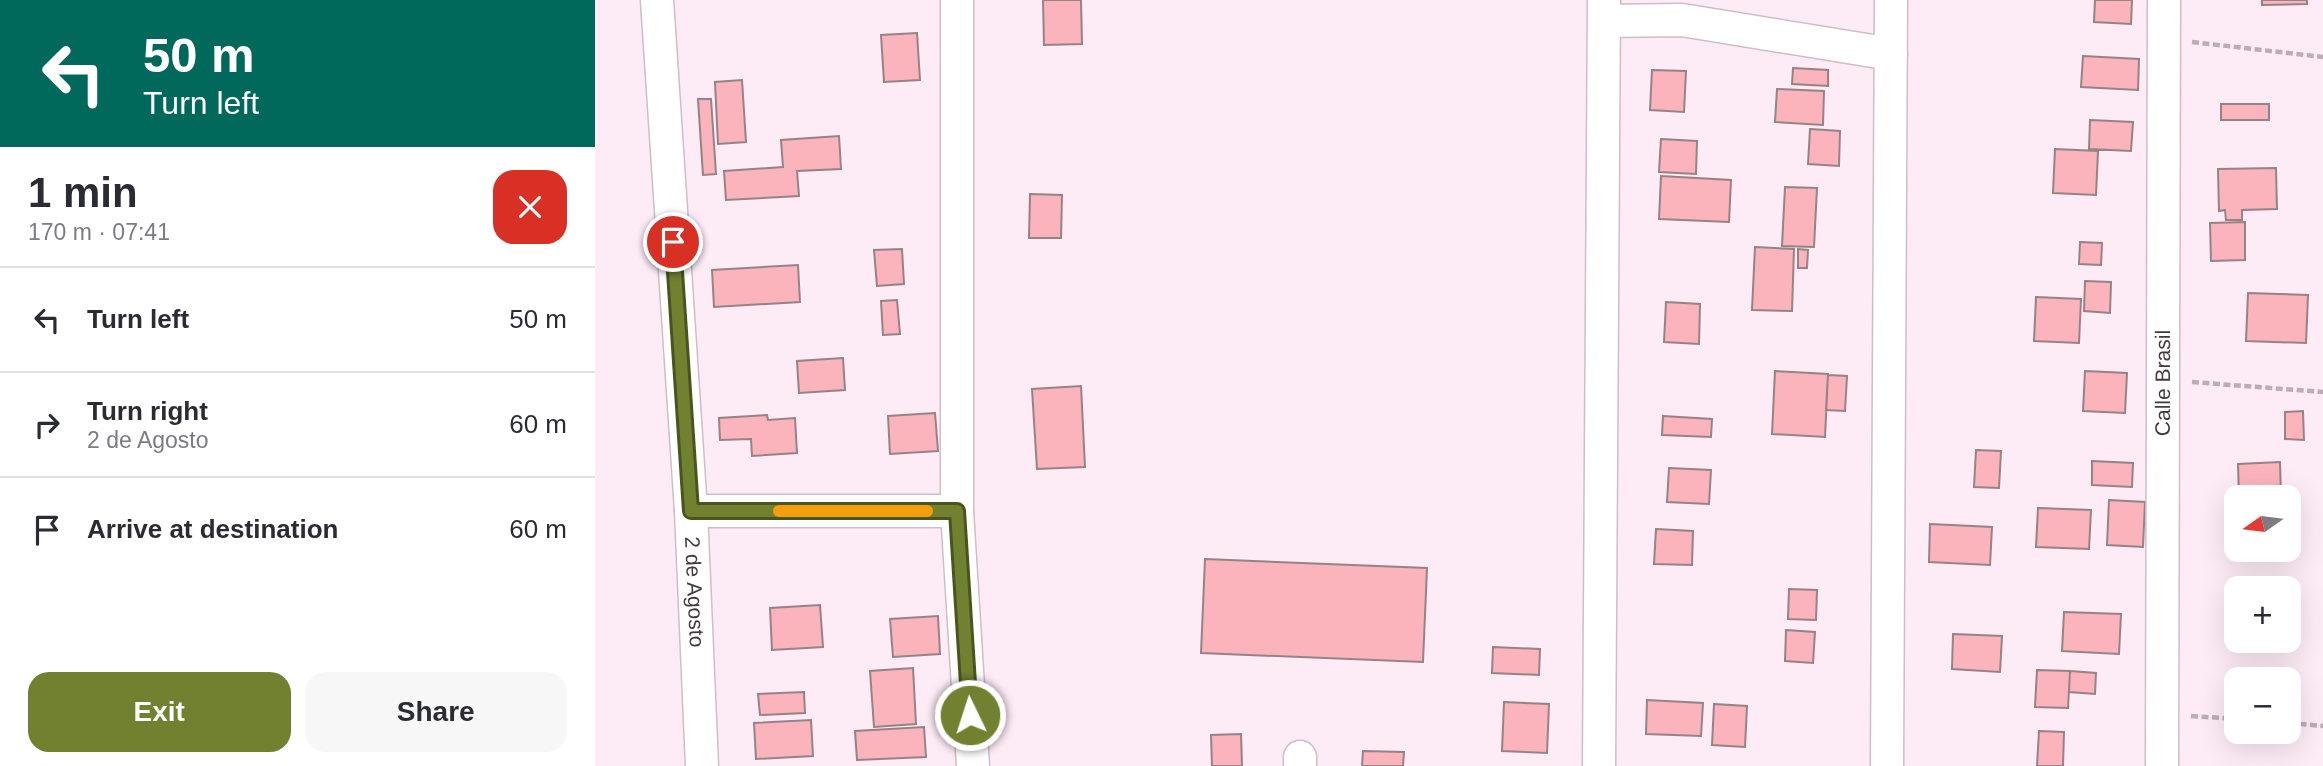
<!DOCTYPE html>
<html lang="en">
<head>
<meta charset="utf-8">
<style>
  :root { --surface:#fff; --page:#f7f7f7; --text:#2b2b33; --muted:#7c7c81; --line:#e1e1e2; --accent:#718130 }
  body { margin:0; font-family:Arial,sans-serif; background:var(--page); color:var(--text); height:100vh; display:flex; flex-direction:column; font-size:26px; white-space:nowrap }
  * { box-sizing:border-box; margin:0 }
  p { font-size:23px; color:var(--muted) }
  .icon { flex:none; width:38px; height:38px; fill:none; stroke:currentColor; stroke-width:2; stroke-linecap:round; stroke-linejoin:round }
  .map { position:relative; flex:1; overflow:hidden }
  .drawer { display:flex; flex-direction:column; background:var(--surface); width:595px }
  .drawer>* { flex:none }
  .top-card { background:#00695c; color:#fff; overflow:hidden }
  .needle { width:46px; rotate:256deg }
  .buttons { position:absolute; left:1629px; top:485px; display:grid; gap:14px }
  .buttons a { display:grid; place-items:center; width:77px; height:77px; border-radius:14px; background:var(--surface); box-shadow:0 7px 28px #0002; font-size:35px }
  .pin { position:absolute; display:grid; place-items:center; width:60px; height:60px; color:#fff; margin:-30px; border:4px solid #fff; border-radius:50%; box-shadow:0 2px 7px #0007 }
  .me { position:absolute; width:77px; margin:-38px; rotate:356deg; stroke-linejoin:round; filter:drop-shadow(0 0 5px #0008) }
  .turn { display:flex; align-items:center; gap:24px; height:147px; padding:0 28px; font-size:32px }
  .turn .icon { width:91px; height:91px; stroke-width:2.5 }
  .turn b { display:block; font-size:49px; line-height:60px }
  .round { display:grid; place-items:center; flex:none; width:74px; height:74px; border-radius:21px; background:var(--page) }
  .summary { display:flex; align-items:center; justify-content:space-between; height:119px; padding:0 28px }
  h1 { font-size:42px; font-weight:800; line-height:52px }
  .primary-button { display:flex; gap:14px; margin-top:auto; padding:14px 28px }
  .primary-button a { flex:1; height:80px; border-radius:21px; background:var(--accent); color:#fff; font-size:28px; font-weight:800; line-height:80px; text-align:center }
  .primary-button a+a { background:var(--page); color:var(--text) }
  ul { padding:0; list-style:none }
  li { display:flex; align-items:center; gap:21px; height:105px; padding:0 28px; border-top:2px solid var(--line) }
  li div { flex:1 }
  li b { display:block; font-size:26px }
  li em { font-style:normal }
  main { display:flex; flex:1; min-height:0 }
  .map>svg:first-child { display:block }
  .building { fill:#fcb4bc; stroke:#968385; stroke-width:2 }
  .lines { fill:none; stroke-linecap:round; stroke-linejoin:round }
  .street-casing { stroke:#cfbdc7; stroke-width:35 }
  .path { stroke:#bbadb5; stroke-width:4.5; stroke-dasharray:7 3.5; stroke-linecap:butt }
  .street { stroke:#fff; stroke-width:32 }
  .route-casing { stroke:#49541f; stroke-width:18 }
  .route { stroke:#718130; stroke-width:12 }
  .slow { stroke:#f59e0b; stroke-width:12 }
  .labels { text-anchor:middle; stroke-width:6; stroke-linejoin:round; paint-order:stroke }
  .street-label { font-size:21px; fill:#413a3e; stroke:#fefefe }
</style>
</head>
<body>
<main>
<section class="drawer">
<div class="top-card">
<div class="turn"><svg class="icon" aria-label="left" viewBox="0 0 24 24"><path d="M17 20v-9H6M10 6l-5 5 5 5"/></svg><div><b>50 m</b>Turn left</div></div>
</div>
<div class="summary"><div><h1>1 min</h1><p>170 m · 07:41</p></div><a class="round" style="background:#d93025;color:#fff"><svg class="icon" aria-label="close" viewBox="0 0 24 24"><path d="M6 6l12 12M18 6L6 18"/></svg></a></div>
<ul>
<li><svg class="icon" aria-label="left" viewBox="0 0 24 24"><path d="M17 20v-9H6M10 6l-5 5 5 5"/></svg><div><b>Turn left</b></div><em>50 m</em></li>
<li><svg class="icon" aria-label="right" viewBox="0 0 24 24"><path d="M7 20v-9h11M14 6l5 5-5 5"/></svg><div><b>Turn right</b><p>2 de Agosto</p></div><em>60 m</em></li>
<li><svg class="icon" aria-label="arrive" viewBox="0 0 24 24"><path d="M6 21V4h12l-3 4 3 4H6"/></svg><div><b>Arrive at destination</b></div><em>60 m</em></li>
</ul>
<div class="primary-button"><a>Exit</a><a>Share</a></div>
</section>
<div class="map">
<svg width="1728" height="766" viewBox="0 0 1728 766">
  <rect width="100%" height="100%" fill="#fdebf5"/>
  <!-- building -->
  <path class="building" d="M 448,0 L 486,0 L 487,44 L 449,45 Z
    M 1500,0 L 1537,0 L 1536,24 L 1499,22 Z
    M 1667,0 L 1712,0 L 1712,4 L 1667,5 Z
    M 322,33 L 325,80 L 289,82 L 286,35 Z
    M 1488,56 L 1544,59 L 1543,90 L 1486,87 Z
    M 1198,68 L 1233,70 L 1233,86 L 1197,84 Z
    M 1057,70 L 1091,71 L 1089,112 L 1055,110 Z
    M 147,80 L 151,142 L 123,144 L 120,82 Z
    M 1182,89 L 1229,91 L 1228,125 L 1180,122 Z
    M 103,99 L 116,99 L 121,174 L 108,175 Z
    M 1626,104 L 1674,104 L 1674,120 L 1626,120 Z
    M 1495,120 L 1538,122 L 1536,151 L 1494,149 Z
    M 1215,129 L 1245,131 L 1244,166 L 1213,164 Z
    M 244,136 L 246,169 L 202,171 L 204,196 L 131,200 L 129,171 L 188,167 L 186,140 Z
    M 1066,139 L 1102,141 L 1101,174 L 1064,172 Z
    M 1460,149 L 1503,151 L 1501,195 L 1458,193 Z
    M 1681,168 L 1682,209 L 1647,210 L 1647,220 L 1631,220 L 1630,210 L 1624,211 L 1623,169 Z
    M 1066,176 L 1136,180 L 1134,222 L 1064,219 Z
    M 1190,187 L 1222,188 L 1219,247 L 1187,246 Z
    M 435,194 L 467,195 L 466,238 L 434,238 Z
    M 1650,222 L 1650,260 L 1616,261 L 1615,223 Z
    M 1485,242 L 1507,243 L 1506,265 L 1484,264 Z
    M 1160,247 L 1199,249 L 1197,311 L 1157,310 Z
    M 307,249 L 309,284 L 282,286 L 279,250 Z
    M 1203,249 L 1213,250 L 1212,268 L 1203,268 Z
    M 203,265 L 205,302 L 119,307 L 117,270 Z
    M 1490,281 L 1516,282 L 1515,313 L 1489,311 Z
    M 1653,293 L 1713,295 L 1711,343 L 1651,341 Z
    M 1441,297 L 1486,299 L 1484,343 L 1439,341 Z
    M 302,300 L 305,334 L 288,335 L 286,301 Z
    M 1071,302 L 1105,304 L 1104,344 L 1069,342 Z
    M 248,358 L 250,390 L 204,393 L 202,361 Z
    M 1180,371 L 1233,374 L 1230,437 L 1177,434 Z
    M 1490,371 L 1532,373 L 1530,413 L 1488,411 Z
    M 1233,375 L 1252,376 L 1250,411 L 1231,410 Z
    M 486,386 L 490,467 L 442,469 L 437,389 Z
    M 1708,411 L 1709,440 L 1690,439 L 1690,412 Z
    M 340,413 L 343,451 L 295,454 L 293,416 Z
    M 172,415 L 173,420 L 200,418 L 202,453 L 157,456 L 156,439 L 125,440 L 124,418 Z
    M 1068,416 L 1117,419 L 1116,437 L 1067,435 Z
    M 1381,450 L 1406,451 L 1404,488 L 1379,487 Z
    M 1497,461 L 1538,463 L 1537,487 L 1497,485 Z
    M 1685,462 L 1686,497 L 1644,497 L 1643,464 Z
    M 1074,468 L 1116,470 L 1114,504 L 1072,502 Z
    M 1514,500 L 1550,502 L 1548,547 L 1512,545 Z
    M 1443,508 L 1496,510 L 1494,549 L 1441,547 Z
    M 1335,524 L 1397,527 L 1395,565 L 1334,562 Z
    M 1061,529 L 1098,531 L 1097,565 L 1059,564 Z
    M 610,559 L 832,568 L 828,662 L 606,653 Z
    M 1194,589 L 1222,590 L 1221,620 L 1193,619 Z
    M 225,605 L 228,647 L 177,650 L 175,608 Z
    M 1469,612 L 1526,614 L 1524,654 L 1467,651 Z
    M 343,616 L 345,654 L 298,657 L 295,619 Z
    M 1191,630 L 1220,632 L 1218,663 L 1190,661 Z
    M 1358,634 L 1407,636 L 1405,672 L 1357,669 Z
    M 898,647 L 945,649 L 944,675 L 897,673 Z
    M 318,668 L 321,724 L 279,727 L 275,671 Z
    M 1442,670 L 1475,671 L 1473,708 L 1440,707 Z
    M 1475,671 L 1501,673 L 1500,694 L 1474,692 Z
    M 209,692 L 210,713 L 165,715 L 163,694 Z
    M 1052,700 L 1108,703 L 1106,736 L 1051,734 Z
    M 909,702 L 954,704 L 952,753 L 907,751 Z
    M 1119,704 L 1152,706 L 1150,747 L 1117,745 Z
    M 216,720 L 218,756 L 161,759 L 159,723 Z
    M 329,727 L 331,757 L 262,760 L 260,731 Z
    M 1444,731 L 1469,732 L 1468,766 L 1442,766 Z
    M 646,734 L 647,766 L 617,766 L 616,735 Z
    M 768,751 L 809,752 L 808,766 L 767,766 Z"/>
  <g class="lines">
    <defs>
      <g id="street">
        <path id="s1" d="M 62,0 L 96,511 L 107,766"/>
        <path d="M 362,0 L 362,511 L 378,766"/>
        <path d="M 1009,21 L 1087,20 L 1296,54"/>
        <path d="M 96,511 L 362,511"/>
        <path d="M 705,766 L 705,757"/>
        <path d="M 1004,766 L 1009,0"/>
        <path d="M 1292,766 L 1296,0"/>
        <path id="s2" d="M 1567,766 L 1569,0"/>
      </g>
    </defs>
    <!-- street casing -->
    <use href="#street" class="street-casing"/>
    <!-- path -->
    <path class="path" d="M 1597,42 L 1728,57
      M 1597,382 L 1728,392
      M 1596,716 L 1642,719
      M 1694,723 L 1728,726"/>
    <!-- street -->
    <use href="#street" class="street"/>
  </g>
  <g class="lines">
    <defs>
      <path id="route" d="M 78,242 L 96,511 L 362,511 L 375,715"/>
    </defs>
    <!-- route casing -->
    <use href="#route" class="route-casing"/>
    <!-- route -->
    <use href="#route" class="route"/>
    <!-- slow -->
    <path class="slow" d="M 184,511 L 332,511"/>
  </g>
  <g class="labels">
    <!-- street labels -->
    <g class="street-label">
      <text dy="7" stroke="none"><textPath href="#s2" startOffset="383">Calle Brasil</textPath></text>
      <text dy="7" stroke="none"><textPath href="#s1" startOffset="593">2 de Agosto</textPath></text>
    </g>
  </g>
</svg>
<div class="buttons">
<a><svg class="needle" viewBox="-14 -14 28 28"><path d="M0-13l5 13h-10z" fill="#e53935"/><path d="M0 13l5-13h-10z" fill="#7c7c81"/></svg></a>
<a>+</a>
<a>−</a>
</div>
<div class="pin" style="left:78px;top:242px;background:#d93025"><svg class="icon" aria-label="arrive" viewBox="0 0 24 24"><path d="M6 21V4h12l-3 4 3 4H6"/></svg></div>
<svg class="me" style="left:375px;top:715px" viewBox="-20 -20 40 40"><circle r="17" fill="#718130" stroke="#fff" stroke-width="3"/><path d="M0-11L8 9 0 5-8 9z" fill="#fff"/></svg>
</div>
</main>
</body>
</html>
